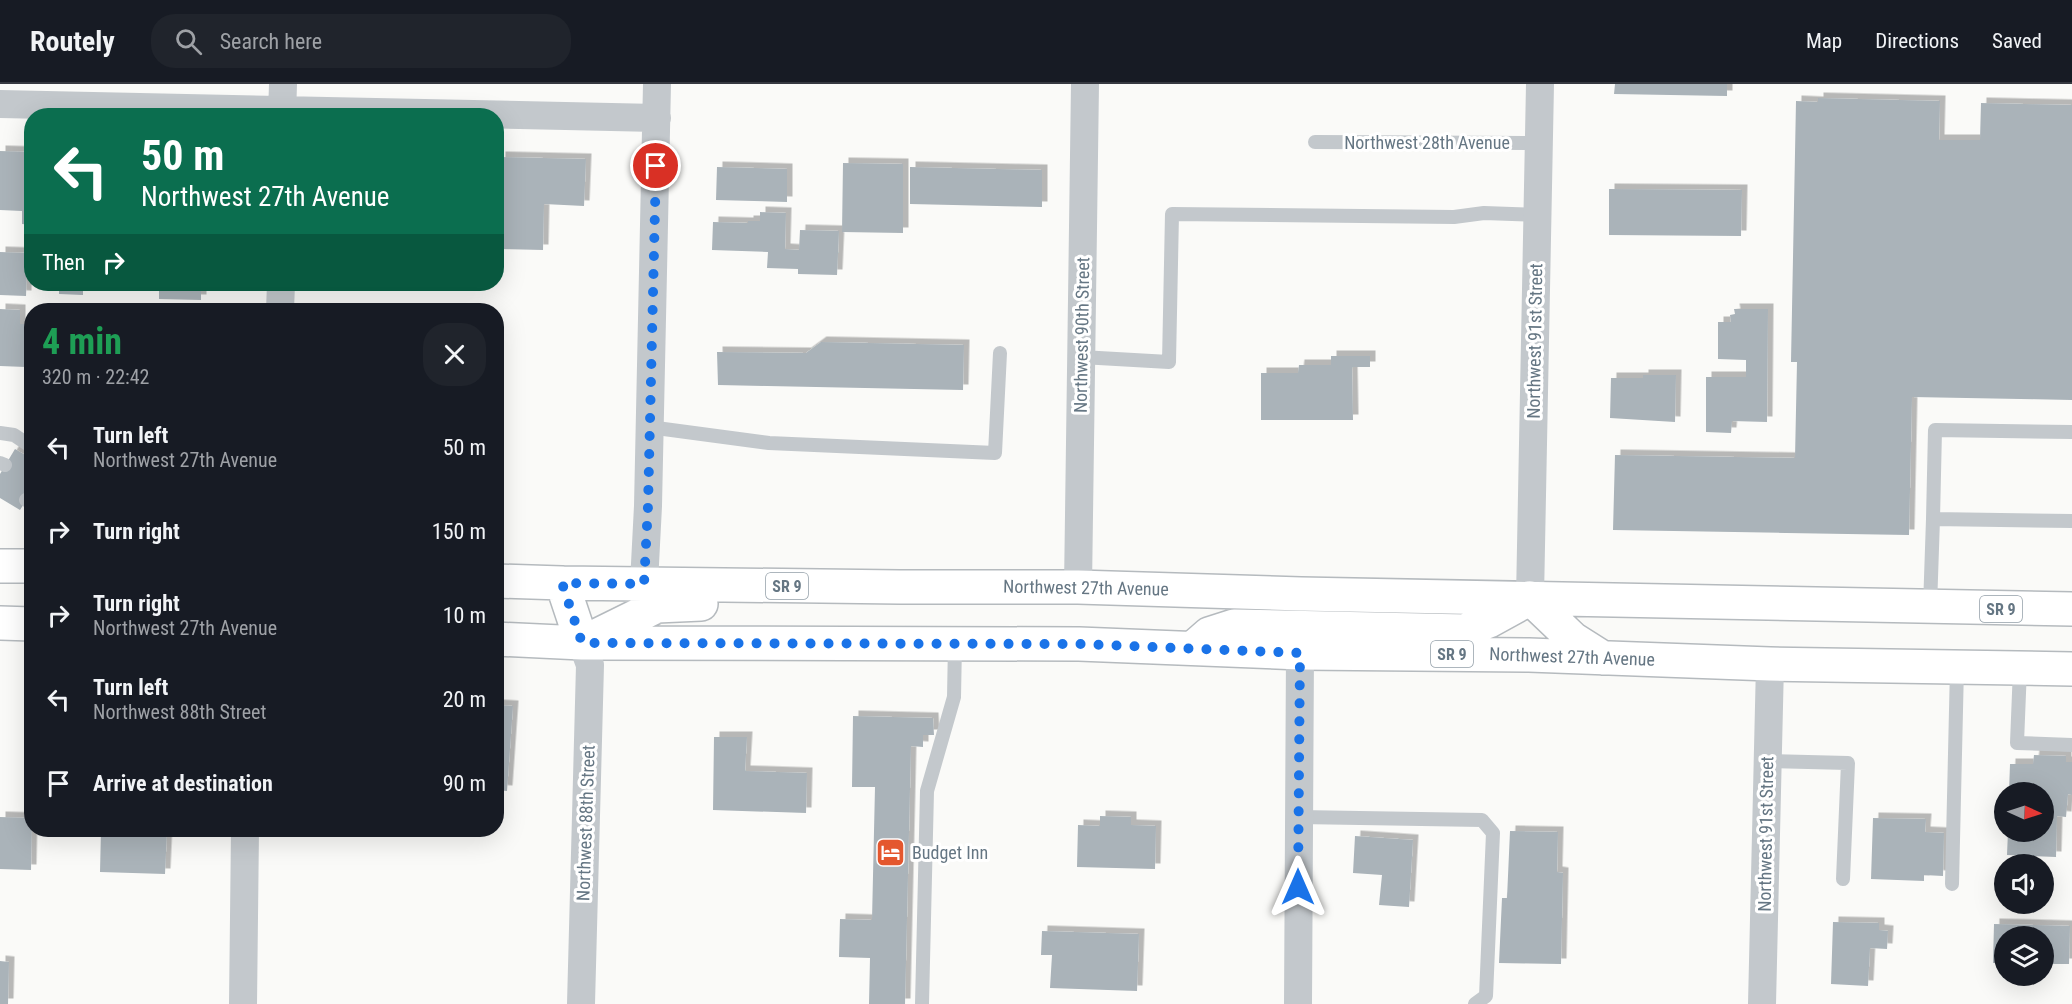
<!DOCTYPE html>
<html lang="en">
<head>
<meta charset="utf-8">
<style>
  :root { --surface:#171b24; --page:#20242c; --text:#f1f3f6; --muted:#9ea1a6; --line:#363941 }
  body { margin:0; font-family:"Roboto Condensed",sans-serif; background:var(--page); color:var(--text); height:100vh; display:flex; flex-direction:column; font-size:22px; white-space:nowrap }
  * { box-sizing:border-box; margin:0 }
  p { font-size:20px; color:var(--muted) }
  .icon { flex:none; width:33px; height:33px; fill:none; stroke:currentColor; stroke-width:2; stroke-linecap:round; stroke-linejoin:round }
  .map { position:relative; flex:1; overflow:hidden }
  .side { position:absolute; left:24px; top:219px; width:480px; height:534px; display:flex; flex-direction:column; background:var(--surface); border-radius:24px; box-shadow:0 6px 24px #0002 }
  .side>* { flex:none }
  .top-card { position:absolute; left:24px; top:24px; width:480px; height:183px; border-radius:24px; box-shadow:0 6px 24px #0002; background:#0b6e4f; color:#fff; overflow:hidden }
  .needle { width:39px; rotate:93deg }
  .fabs { position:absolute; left:1994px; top:698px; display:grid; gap:12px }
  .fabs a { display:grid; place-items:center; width:60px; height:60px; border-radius:50%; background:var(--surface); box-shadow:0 6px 24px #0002; font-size:30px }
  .pin { position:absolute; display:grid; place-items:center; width:51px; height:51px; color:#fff; margin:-26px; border:3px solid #fff; border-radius:50%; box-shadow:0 2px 6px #0007 }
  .me { position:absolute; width:66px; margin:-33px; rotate:0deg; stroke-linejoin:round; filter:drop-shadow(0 0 4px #0008) }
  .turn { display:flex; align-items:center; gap:21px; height:126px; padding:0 18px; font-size:27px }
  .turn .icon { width:78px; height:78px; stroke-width:2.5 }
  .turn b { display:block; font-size:42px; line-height:51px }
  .then { display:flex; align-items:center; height:57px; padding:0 18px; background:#0003; gap:12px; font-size:22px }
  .round { display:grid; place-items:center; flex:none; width:63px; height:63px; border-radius:24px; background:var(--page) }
  .overview { display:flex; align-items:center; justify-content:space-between; height:102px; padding:0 18px }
  h1 { font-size:36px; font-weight:700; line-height:45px; color:#1e9e55 }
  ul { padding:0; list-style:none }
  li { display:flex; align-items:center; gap:18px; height:84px; padding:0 18px }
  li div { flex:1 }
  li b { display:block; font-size:22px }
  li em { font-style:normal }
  header { display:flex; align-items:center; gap:36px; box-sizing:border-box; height:84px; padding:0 30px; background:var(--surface); border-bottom:2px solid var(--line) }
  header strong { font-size:28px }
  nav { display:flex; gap:33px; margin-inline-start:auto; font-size:21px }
  .search { width:420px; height:54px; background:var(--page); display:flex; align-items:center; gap:15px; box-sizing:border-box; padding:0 21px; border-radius:24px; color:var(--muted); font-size:22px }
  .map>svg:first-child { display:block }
  .building { fill:#aab3b9; filter:url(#shadow) }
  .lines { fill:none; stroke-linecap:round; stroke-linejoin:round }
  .primary-casing { stroke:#b5babe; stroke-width:36 }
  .service { stroke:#c3c8cc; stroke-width:14 }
  .minor { stroke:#c3c8cc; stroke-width:28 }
  .primary { stroke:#fff; stroke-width:33 }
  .route { stroke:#1a73e8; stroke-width:10; stroke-dasharray:0 18 }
  .labels { text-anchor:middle; stroke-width:6; stroke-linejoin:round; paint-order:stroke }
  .shield { fill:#fff; stroke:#939fa8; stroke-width:1.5 }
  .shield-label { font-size:16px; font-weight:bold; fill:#657683 }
  .street-label { font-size:18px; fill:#657683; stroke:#fff }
  .poi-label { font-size:18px; fill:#657683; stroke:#fff; text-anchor:start }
</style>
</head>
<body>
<header>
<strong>Routely</strong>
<div class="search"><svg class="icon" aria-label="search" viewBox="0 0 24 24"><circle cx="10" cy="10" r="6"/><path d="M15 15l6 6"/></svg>Search here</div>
<nav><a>Map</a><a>Directions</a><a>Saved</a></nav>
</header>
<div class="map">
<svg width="2072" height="920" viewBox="0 0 2072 920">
  <defs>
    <filter id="shadow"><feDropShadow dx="5.5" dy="-5.5" stdDeviation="0" flood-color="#0004"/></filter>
  </defs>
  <rect width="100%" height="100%" fill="#fafaf8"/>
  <!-- building -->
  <path class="building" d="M 1615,0 L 1727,0 L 1727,12 L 1614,10 Z
    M 1818,14 L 1940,17 L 1939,56 L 1980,56 L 1981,19 L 2072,21 L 2072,316 L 1912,313 L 1909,451 L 1613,446 L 1615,371 L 1795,374 L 1797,278 L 1791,278 L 1796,17 L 1818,18 Z
    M 0,67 L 32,68 L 32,141 L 22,140 L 22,127 L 0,126 Z
    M 500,73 L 586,75 L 584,122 L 544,120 L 543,166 L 498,165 Z
    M 843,79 L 903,80 L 903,149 L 842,148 Z
    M 717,83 L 787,85 L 787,118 L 716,116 Z
    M 910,83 L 1042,86 L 1042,123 L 910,120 Z
    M 1609,105 L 1742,106 L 1741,152 L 1609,151 Z
    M 760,128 L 786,129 L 785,165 L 799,166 L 800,146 L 839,147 L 837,191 L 798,190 L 798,185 L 767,184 L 768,168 L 712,166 L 713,138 L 748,139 L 748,137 L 760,137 Z
    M 0,168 L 27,169 L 26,171 L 32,171 L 32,183 L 27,183 L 26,212 L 0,211 Z
    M 59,200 L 83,200 L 83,211 L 59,210 Z
    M 159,200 L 201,200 L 201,216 L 159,215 Z
    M 0,225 L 20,226 L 20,240 L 26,240 L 26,283 L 0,282 Z
    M 1734,225 L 1768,225 L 1767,338 L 1732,337 L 1731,349 L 1706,348 L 1706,293 L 1746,293 L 1746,276 L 1718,275 L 1718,238 L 1731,238 L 1730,231 L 1735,230 Z
    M 821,258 L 964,261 L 963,306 L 718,301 L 717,268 L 806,269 Z
    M 1331,272 L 1370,272 L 1370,283 L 1352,283 L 1353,336 L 1261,336 L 1261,289 L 1298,289 L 1299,281 L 1331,281 Z
    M 1643,291 L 1676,291 L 1675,338 L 1610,334 L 1611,294 L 1643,294 Z
    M 15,365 L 32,375 L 32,407 L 20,426 L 0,414 L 0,390 Z
    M 496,621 L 513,622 L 507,707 L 496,706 Z
    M 853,632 L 933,634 L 934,651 L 923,651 L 923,663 L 911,662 L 905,920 L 869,920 L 870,874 L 839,873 L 840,835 L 872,836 L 875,703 L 852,703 Z
    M 714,653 L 747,653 L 745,687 L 807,689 L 806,729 L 713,726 Z
    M 2034,671 L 2066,672 L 2066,678 L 2072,678 L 2072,711 L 2068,710 L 2066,733 L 2057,732 L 2056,773 L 2007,771 L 2008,747 L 2043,747 L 2043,708 L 2009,708 L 2010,680 L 2033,680 Z
    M 1100,732 L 1131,733 L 1131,741 L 1156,742 L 1155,785 L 1077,783 L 1078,741 L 1100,742 Z
    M 0,733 L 32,734 L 31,786 L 0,785 Z
    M 1873,734 L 1926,735 L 1925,748 L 1944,749 L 1943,792 L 1924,791 L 1924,797 L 1871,795 Z
    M 101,746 L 167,746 L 165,790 L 100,788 Z
    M 1510,747 L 1558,748 L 1557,788 L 1563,789 L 1561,880 L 1499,879 L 1502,814 L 1507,814 Z
    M 1355,752 L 1413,756 L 1409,823 L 1379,821 L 1382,791 L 1353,789 Z
    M 1833,838 L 1879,839 L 1879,846 L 1888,847 L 1887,865 L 1870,864 L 1868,902 L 1831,900 Z
    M 1994,840 L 2070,842 L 2069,880 L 2043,880 L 2043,852 L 2004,852 L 2004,879 L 1993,879 Z
    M 1042,847 L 1139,850 L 1137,907 L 1050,904 L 1052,871 L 1041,871 Z
    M 0,877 L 9,878 L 8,920 L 0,920 Z"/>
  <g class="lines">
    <defs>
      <path id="primary" d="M 0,482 L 32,482
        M 496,497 L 562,499 L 900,503 L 1078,503 L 1301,510 L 2072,525
        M 562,499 L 582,559 L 657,522 L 701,520
        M 1530,514 L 1573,555 L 1603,574
        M 0,539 L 32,540
        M 496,555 L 582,559 L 1079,560 L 1300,569 L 1529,571 L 1770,580 L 2072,585
        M 1193,564 L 1209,550 L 1234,542 L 1464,547 L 1489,537 L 1529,515"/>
    </defs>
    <!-- primary casing -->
    <use href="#primary" class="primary-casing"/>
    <!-- service -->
    <path class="service" d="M 1315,58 L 1539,59
      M 1081,273 L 1169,278 L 1172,130 L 1454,133 L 1484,129 L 1538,131
      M 649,343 L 769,359 L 995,369 L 1000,269
      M 2072,348 L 1935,346 L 1933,435 L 2072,437
      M 0,349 L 14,351 L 32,363
      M 0,379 L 5,381
      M 26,416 L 32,417
      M 1930,523 L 1933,435
      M 2020,584 L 2017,659 L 2072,661
      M 1768,677 L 1848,679 L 1843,795
      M 1299,733 L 1482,736 L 1493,749 L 1486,912 L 1475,920
      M 1952,800 L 1957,583
      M 922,920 L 927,707 L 954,613 L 955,560"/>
    <!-- minor -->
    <path class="minor" d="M 0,20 L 657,34
      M 282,32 L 283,0
      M 280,226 L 281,200
      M 644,499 L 648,422 L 657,0
      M 1078,503 L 1085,0
      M 1530,514 L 1540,0
      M 243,920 L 245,746
      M 581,920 L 590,581 L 582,559
      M 1298,920 L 1300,569
      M 1762,920 L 1770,580"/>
    <!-- primary -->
    <use href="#primary" class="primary"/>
  </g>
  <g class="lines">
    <!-- route -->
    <path class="route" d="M 656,82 L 648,422 L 644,500 L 562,499 L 582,559 L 1079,560 L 1300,569 L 1298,803"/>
  </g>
  <!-- icons -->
  <defs>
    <symbol id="hotel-square" viewBox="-11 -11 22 22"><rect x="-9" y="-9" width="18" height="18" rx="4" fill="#e4572e" stroke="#fff"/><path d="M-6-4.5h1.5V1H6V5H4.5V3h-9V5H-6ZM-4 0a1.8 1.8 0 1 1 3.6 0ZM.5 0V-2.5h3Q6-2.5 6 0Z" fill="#fff"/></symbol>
  </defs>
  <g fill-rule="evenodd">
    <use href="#hotel-square" x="874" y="752" width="33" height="33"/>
  </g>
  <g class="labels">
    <!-- shield labels -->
    <g class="shield">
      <rect x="766" y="489" width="42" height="26" rx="4.5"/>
      <rect x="1980" y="512" width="42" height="26" rx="4.5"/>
      <rect x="1431" y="557" width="42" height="26" rx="4.5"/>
    </g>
    <g class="shield-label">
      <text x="787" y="508">SR 9</text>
      <text x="2001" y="531">SR 9</text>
      <text x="1452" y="576">SR 9</text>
    </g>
    <!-- street labels -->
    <g class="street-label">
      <text x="1427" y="65">Northwest 28th Avenue</text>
      <text transform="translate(1082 251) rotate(-89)" y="6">Northwest 90th Street</text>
      <text transform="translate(1535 257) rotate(-89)" y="6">Northwest 91st Street</text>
      <text transform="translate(1086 504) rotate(1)" y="6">Northwest 27th Avenue</text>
      <text transform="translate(1572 573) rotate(2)" y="6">Northwest 27th Avenue</text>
      <text transform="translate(586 739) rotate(-88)" y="6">Northwest 88th Street</text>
      <text transform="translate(1766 750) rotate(-89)" y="6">Northwest 91st Street</text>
    </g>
    <!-- poi labels -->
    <g class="poi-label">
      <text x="912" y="775">Budget Inn</text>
    </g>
  </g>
</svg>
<div class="fabs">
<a><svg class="needle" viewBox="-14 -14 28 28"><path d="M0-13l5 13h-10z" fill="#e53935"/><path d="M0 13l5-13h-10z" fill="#9ea1a6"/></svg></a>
<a><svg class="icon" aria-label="sound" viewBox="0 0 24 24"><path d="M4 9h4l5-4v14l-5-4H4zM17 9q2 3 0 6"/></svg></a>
<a><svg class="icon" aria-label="layers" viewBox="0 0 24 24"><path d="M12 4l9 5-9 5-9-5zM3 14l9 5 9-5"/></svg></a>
</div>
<div class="pin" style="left:656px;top:82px;background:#d93025"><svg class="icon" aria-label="arrive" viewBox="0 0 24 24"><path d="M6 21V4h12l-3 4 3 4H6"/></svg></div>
<svg class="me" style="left:1298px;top:803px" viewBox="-20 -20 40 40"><path d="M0-17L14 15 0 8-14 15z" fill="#1a73e8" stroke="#fff" stroke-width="4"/></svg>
<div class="top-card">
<div class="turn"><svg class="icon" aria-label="left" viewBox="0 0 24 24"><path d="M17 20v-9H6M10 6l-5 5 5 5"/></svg><div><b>50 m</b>Northwest 27th Avenue</div></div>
<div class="then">Then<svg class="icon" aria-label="right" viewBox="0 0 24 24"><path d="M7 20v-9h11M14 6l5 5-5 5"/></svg></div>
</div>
<section class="side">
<div class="overview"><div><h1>4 min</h1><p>320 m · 22:42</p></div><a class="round"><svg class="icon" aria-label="close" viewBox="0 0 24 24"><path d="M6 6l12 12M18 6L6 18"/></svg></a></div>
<ul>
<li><svg class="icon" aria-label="left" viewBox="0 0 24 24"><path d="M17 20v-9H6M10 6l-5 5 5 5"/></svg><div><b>Turn left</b><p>Northwest 27th Avenue</p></div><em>50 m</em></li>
<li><svg class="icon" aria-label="right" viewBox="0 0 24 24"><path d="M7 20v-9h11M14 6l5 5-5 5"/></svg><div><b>Turn right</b></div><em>150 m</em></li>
<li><svg class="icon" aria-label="right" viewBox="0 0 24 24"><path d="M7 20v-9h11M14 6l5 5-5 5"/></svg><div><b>Turn right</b><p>Northwest 27th Avenue</p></div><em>10 m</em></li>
<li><svg class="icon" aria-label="left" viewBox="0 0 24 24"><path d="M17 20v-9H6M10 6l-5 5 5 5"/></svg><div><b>Turn left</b><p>Northwest 88th Street</p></div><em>20 m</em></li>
<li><svg class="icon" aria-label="arrive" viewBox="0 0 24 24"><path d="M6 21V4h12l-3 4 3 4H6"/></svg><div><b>Arrive at destination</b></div><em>90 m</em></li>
</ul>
</section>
</div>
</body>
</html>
